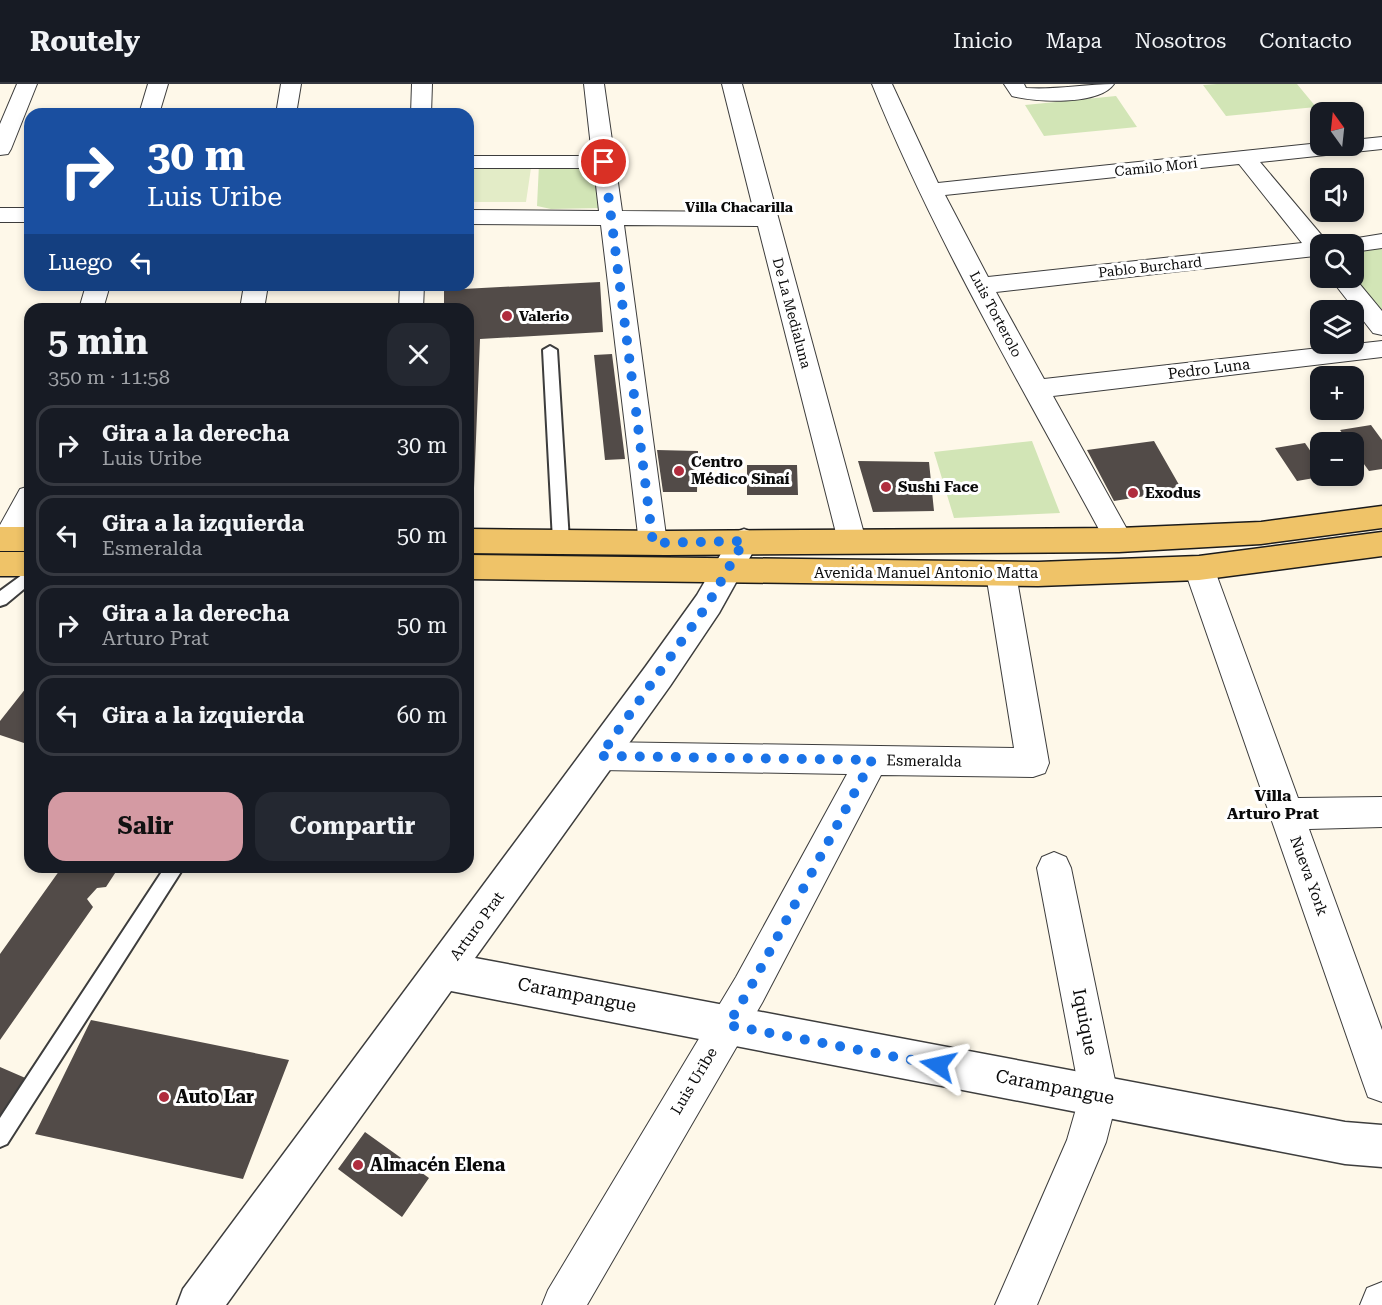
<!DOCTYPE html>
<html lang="es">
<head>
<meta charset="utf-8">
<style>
  :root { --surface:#171b24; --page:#242831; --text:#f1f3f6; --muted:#9ea1a6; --line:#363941; --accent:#d49aa3 }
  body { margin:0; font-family:"Roboto Serif",serif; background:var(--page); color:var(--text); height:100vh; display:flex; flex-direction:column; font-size:22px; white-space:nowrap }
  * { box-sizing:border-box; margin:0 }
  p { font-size:20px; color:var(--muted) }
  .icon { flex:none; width:33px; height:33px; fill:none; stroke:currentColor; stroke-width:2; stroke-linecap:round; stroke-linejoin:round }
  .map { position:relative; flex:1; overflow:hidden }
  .sheet { position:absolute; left:24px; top:219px; width:450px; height:570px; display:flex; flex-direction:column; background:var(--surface); border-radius:18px; box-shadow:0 3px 9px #0003 }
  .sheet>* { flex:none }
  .hud { position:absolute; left:24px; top:24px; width:450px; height:183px; border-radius:18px; box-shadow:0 3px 9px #0003; background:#1a4fa0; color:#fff; overflow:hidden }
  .needle { width:39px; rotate:345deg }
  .buttons { position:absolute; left:1310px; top:18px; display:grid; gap:12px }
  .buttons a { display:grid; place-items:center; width:54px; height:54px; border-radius:12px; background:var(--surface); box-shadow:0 3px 9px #0003; font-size:30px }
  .pin { position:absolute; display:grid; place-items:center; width:51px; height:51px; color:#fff; margin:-26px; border:3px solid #fff; border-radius:50%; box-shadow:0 2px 6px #0007 }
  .me { position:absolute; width:66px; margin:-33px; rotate:281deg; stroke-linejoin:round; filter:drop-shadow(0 0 4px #0008) }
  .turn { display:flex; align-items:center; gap:21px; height:126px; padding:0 24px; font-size:27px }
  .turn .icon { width:78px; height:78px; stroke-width:2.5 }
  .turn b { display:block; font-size:42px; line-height:51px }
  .then { display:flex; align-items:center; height:57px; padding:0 24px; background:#0003; gap:12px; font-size:22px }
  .round { display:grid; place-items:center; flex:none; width:63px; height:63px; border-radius:18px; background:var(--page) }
  .overview { display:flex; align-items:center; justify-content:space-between; height:102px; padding:0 24px }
  h1 { font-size:36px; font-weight:700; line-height:45px }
  .cta { display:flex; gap:12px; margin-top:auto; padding:12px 24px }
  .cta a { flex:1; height:69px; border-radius:18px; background:var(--accent); color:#111; font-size:24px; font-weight:700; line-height:69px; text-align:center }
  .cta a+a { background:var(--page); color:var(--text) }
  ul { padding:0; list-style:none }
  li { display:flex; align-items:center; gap:18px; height:81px; margin:0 12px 9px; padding:0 12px; border:3px solid var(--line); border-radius:18px }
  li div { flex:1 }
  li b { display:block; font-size:22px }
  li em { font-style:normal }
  header { display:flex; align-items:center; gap:36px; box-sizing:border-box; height:84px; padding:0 30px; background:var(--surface); border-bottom:2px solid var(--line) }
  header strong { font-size:28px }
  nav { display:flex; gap:33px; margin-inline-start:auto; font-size:21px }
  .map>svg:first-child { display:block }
  .green { fill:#d2e5b6 }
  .pitch { fill:#e3ecc7 }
  .building { fill:#524b48 }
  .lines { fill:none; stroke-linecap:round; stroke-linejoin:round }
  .service-casing { stroke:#3d3d3d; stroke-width:4 }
  .minor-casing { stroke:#3d3d3d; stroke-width:2 }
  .tertiary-casing { stroke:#3d3d3d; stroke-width:3 }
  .primary-casing { stroke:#1b1b1b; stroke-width:3 }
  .service { fill:#fff; fill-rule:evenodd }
  .minor { fill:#fff; fill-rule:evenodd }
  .tertiary { fill:#fff; fill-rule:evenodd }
  .primary { fill:#efc368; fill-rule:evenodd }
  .route { stroke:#1a73e8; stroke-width:10; stroke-dasharray:0 18 }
  .poi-dot { fill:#b02d3e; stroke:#fff; stroke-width:2 }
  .labels { text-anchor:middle; stroke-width:6; stroke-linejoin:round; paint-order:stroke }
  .far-street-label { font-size:14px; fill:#0a0a0a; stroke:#fff }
  .far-neighbourhood-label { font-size:14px; font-weight:bold; fill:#0a0a0a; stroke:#fff }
  .far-poi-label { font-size:14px; font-weight:bold; fill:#0a0a0a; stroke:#fff; text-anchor:start }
  .street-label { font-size:15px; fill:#0a0a0a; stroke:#fff }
  .poi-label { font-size:15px; font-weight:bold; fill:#0a0a0a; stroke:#fff; text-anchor:start }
  .neighbourhood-label { font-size:16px; font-weight:bold; fill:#0a0a0a; stroke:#fff }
  .near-street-label { font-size:18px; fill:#0a0a0a; stroke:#fff }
  .near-poi-label { font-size:18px; font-weight:bold; fill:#0a0a0a; stroke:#fff; text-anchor:start }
</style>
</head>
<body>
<header>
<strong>Routely</strong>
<nav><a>Inicio</a><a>Mapa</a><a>Nosotros</a><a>Contacto</a></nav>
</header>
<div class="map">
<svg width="1382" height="1221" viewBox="0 0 1382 1221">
  <rect width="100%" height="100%" fill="#fef8e9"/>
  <!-- green -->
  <path class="green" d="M 1217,0 L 1297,0 L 1316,23 L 1226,32 L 1203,1 Z
    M 1116,12 L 1137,43 L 1044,52 L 1025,21 Z
    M 602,79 L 602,124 L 551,125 L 537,122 L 539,80 Z
    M 1382,162 L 1382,233 L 1353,194 L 1353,166 Z
    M 1032,357 L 1060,429 L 954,434 L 934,368 Z"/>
  <!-- pitch -->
  <path class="pitch" d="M 468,84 L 531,84 L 526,118 L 468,118 Z"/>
  <!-- building -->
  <path class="building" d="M 600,198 L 603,248 L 480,255 L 474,404 L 468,405 L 468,225 L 444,225 L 444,206 Z
    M 612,270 L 625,375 L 605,376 L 594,271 Z
    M 1371,341 L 1382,356 L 1382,385 L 1369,387 L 1353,365 L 1353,358 L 1349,358 L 1340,346 Z
    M 1154,357 L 1182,406 L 1114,417 L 1087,366 Z
    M 1305,359 L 1320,381 L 1320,393 L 1297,397 L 1275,364 Z
    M 657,366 L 698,367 L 697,408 L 663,408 Z
    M 858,377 L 929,378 L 934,427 L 873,428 Z
    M 747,381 L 797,381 L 798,411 L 747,411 Z
    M 30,599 L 30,656 L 27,660 L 0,651 L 0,637 Z
    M 62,783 L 119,783 L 106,803 L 97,804 L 87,815 L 93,823 L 0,956 L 0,870 Z
    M 91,936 L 289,976 L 243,1095 L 35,1050 Z
    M 0,983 L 30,996 L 0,1040 Z
    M 365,1048 L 429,1094 L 402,1133 L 338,1085 Z"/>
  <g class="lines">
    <defs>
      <path id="service" d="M 550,262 L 557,266 L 569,457 L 566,461 L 556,461 L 553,457 L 543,266 Z
        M 30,485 L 30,500 L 6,520 L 0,522 L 0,507 Z
        M 165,783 L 184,783 L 7,1060 L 0,1063 L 0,1034 Z"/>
      <path id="minor" d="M 17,0 L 37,0 L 11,65 L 8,70 L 0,71 L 0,40 Z
        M 148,0 L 168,0 L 159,30 L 139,30 Z
        M 281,0 L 301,0 L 296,30 L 276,30 Z
        M 412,0 L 432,0 L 431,30 L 411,30 Z
        M 584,0 L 604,0 L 622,127 L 754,128 L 722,0 L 742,0 L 866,457 L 862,465 L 852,468 L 842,465 L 838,457 L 758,142 L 624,141 L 667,459 L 663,467 L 653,470 L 643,467 L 639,459 L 601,141 L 468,140 L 468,126 L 599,127 L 594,84 L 468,84 L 468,72 L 592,72 Z
        M 872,0 L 892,0 L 938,99 L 1320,59 L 1320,62 L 1353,62 L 1353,56 L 1382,53 L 1382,65 L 1260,78 L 1329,160 L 1320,160 L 1320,173 L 1315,172 L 996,208 L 1044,295 L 1382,257 L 1382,273 L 1053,312 L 1133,456 L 1129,464 L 1119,467 L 1109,464 C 1027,311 937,161 872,0 ZM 1239,80 L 1302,159 L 988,193 L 945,111 Z
        M 1004,0 L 1024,0 L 1026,4 C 1056,6 1085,0 1114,0 C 1099,22 1035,18 1012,12 Z
        M 0,124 L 30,124 L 30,138 L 0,138 Z
        M 1382,150 L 1382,164 L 1353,168 L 1353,160 L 1342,160 L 1345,156 Z
        M 1353,192 L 1382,227 L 1382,251 L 1373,249 L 1330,194 Z
        M 86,201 L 110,201 L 103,225 L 79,225 Z
        M 244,201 L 268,201 L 264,225 L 240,225 Z
        M 400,201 L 424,201 L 423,225 L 399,225 Z
        M 30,402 L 30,438 L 17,463 L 7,466 L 0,464 L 0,441 L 20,405 Z
        M 1199,473 L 1209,476 L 1214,484 L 1298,714 L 1382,713 L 1382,743 L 1309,745 L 1382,946 L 1382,1018 L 1368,1013 L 1363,999 L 1184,484 L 1189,476 Z
        M 1001,478 L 1011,482 L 1016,490 L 1049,679 L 1045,689 L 1033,693 L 881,691 L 762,919 L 587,1221 L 542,1221 L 548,1206 L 736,893 L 847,690 L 600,686 L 588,682 L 584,672 L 588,662 L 600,658 L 1014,664 L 986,490 L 991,482 Z
        M 1054,768 L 1066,773 L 1071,784 L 1118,1011 L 1106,1058 L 1037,1221 L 995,1221 L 1067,1056 L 1080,1011 L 1037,784 L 1042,773 Z
        M 1382,1198 L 1382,1221 L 1360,1221 L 1367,1204 Z"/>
      <path id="tertiary" d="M 744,445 L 755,449 L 759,457 L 719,529 L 670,602 L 475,874 L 1345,1038 L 1382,1041 L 1382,1083 L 1345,1080 L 451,907 L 226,1221 L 177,1221 L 183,1205 L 646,582 L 697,511 L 733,449 Z"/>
      <path id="primary" d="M 1382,422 L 1382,444 L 1261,460 L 1119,468 L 666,471 L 468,469 L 468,445 L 666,447 L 1119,444 L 1261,438 Z
        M 0,443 L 30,443 L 30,467 L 0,467 Z
        M 1382,448 L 1382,472 L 1199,496 L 1038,502 L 468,495 L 468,471 L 1038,478 L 1199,472 Z
        M 0,468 L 30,468 L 30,492 L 0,492 Z"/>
    </defs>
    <!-- service casing -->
    <use href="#service" class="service-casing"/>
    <!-- minor casing -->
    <use href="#minor" class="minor-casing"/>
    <!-- tertiary casing -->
    <use href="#tertiary" class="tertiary-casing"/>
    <!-- primary casing -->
    <use href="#primary" class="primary-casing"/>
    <!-- service -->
    <use href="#service" class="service"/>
    <!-- minor -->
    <use href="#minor" class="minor"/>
    <!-- tertiary -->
    <use href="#tertiary" class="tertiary"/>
    <!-- primary -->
    <use href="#primary" class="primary"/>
  </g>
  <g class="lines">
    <!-- route -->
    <path class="route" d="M 604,78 L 653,459 L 744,457 L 708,520 L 600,672 L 872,676 L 749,906 L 728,941 L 938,981"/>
  </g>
  <!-- markers -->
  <g class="poi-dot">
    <circle cx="507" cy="232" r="6"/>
    <circle cx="679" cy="387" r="6"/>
    <circle cx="886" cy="403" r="6"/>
    <circle cx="1133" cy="409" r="6"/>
    <circle cx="164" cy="1013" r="6"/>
    <circle cx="358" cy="1081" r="6"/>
  </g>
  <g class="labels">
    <!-- far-street labels -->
    <g class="far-street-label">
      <text transform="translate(1156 83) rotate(-6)" y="5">Camilo Mori</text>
      <text transform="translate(1150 183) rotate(-6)" y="5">Pablo Burchard</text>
      <text transform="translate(792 229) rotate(75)" y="5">De La Medialuna</text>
      <text transform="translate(996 230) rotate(62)" y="5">Luis Torterolo</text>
    </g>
    <!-- far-neighbourhood labels -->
    <g class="far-neighbourhood-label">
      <text x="739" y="128">Villa Chacarilla</text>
    </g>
    <!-- far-poi labels -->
    <g class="far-poi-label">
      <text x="519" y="237">Valerio</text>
    </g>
    <!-- street labels -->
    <g class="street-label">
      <text transform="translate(1209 285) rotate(-7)" y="5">Pedro Luna</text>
      <text x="926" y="494">Avenida Manuel Antonio Matta</text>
      <text transform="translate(924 677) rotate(1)" y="5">Esmeralda</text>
      <text transform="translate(1309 792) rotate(70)" y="5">Nueva York</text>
      <text transform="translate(477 842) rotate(-54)" y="5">Arturo Prat</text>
      <text transform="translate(694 997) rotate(-59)" y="5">Luis Uribe</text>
    </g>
    <!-- poi labels -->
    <g class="poi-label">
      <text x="691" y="383">Centro<tspan x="691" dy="17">Médico Sinaí</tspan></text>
      <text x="898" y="408">Sushi Face</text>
      <text x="1145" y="414">Exodus</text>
    </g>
    <!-- neighbourhood labels -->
    <g class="neighbourhood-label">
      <text x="1273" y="717">Villa<tspan x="1273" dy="18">Arturo Prat</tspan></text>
    </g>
    <!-- near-street labels -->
    <g class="near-street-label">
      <text transform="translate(577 911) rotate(11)" y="6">Carampangue</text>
      <text transform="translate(1085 938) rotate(79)" y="6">Iquique</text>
      <text transform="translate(1055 1003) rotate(11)" y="6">Carampangue</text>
    </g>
    <!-- near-poi labels -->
    <g class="near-poi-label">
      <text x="176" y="1019">Auto Lar</text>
      <text x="370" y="1087">Almacén Elena</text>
    </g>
  </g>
</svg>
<div class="buttons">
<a><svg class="needle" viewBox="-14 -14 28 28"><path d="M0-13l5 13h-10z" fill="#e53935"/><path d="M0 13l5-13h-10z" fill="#9ea1a6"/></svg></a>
<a><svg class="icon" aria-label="sound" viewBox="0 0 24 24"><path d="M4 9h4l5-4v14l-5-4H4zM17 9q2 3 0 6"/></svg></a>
<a><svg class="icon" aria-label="search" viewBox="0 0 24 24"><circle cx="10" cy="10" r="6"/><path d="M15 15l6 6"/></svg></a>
<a><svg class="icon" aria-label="layers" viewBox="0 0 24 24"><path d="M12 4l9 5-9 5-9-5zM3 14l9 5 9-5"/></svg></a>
<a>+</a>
<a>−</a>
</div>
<div class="pin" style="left:604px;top:78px;background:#d93025"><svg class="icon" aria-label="arrive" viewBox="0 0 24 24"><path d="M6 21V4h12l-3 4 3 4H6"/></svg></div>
<svg class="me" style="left:938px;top:981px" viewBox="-20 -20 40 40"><path d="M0-17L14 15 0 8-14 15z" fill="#1a73e8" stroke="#fff" stroke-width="4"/></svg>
<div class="hud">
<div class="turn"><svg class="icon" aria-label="right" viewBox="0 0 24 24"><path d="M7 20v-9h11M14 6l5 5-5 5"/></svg><div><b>30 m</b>Luis Uribe</div></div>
<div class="then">Luego<svg class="icon" aria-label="left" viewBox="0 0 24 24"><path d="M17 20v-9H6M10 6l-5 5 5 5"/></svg></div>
</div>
<section class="sheet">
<div class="overview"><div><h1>5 min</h1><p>350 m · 11:58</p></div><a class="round"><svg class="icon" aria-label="close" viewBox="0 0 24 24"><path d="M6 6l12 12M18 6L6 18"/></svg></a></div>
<ul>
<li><svg class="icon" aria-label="right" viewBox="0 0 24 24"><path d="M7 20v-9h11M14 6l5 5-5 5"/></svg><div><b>Gira a la derecha</b><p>Luis Uribe</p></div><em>30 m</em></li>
<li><svg class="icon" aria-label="left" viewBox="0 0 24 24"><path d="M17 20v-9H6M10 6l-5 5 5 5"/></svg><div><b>Gira a la izquierda</b><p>Esmeralda</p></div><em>50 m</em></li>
<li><svg class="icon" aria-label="right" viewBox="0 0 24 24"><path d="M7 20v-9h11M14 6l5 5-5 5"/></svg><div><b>Gira a la derecha</b><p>Arturo Prat</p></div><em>50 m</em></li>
<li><svg class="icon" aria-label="left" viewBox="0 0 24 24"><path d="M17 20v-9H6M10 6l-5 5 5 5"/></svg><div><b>Gira a la izquierda</b></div><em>60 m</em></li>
</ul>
<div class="cta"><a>Salir</a><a>Compartir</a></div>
</section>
</div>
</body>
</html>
